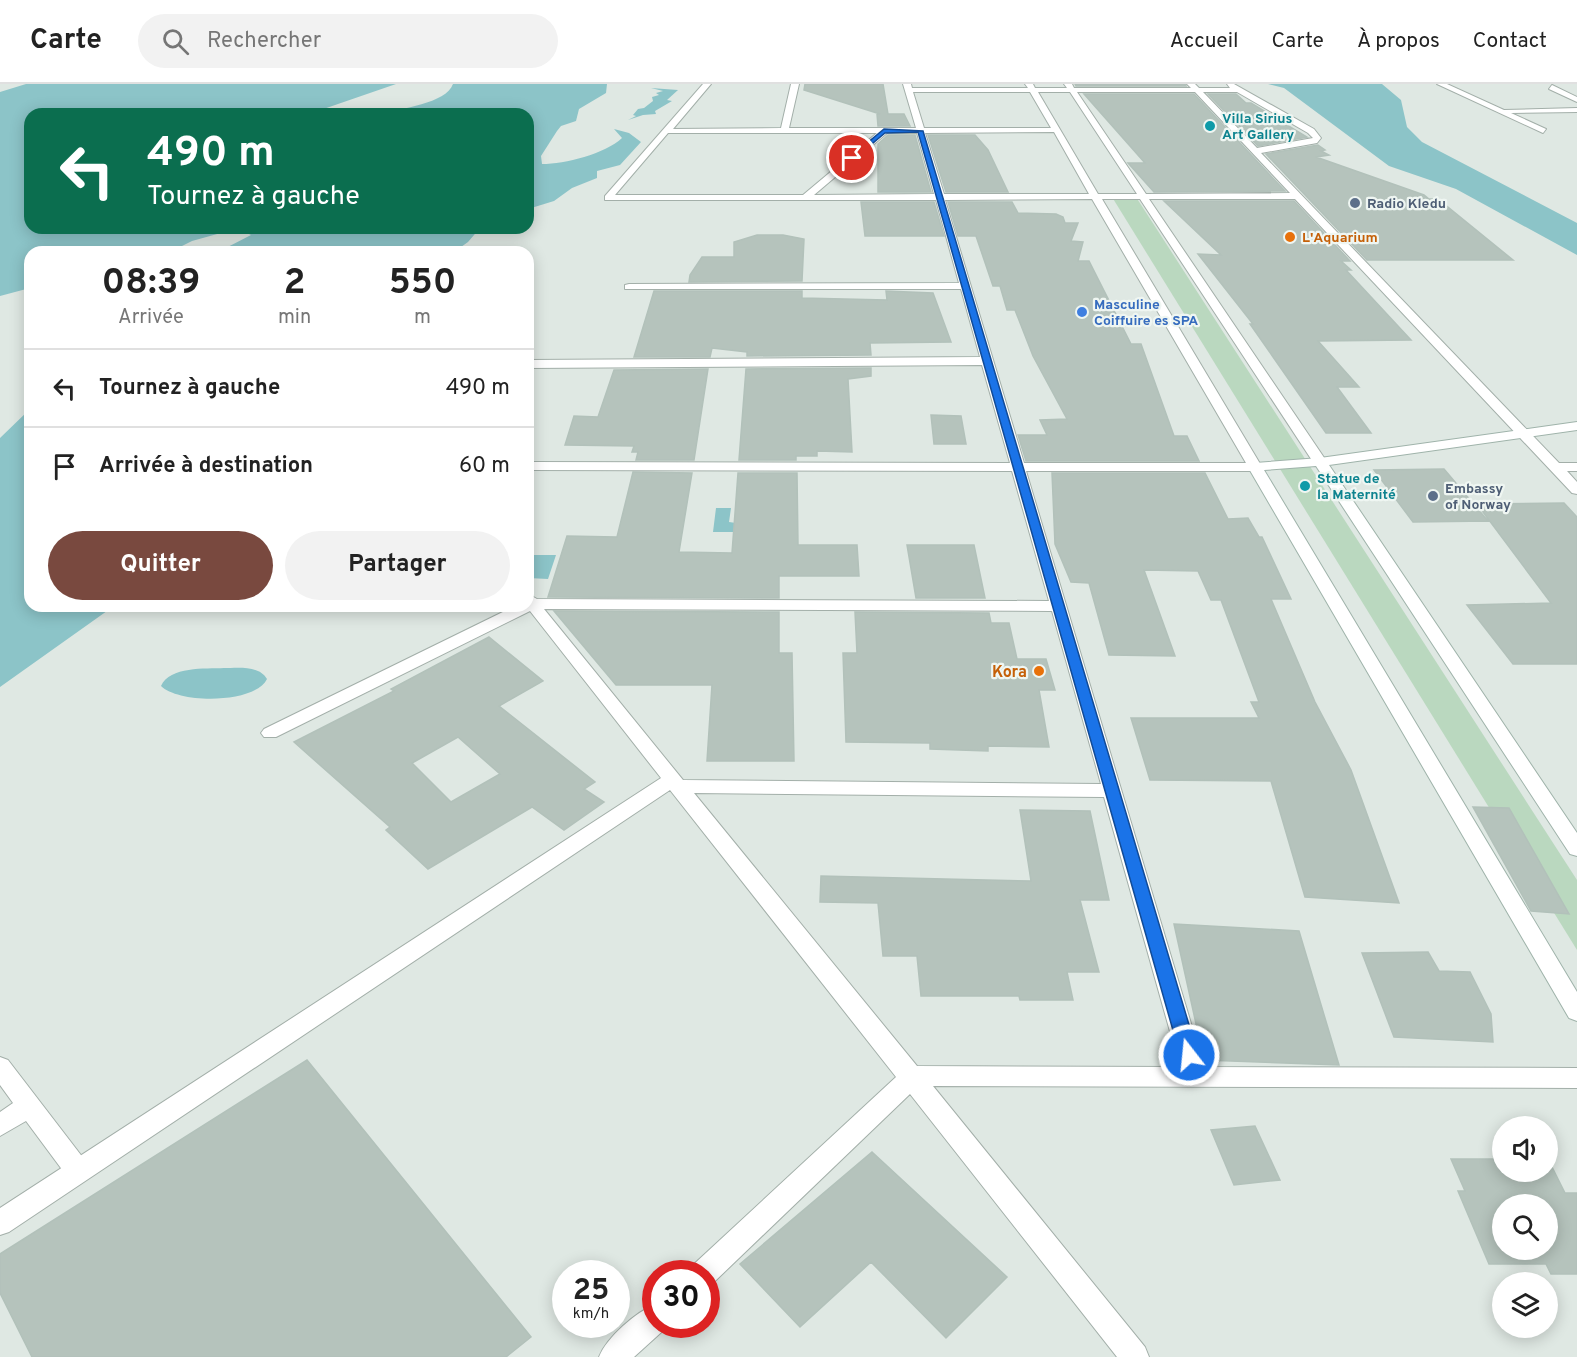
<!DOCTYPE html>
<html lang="fr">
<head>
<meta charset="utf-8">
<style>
  :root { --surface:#fff; --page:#f2f2f2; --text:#222; --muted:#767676; --line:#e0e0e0; --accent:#79493f }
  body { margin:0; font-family:Overpass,sans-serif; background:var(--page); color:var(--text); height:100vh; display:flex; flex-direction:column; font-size:22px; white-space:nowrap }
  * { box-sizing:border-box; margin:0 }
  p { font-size:20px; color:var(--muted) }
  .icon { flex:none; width:33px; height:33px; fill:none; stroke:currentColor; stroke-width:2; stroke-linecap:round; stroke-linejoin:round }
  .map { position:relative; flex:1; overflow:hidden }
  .drawer { position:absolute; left:24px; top:162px; width:510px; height:366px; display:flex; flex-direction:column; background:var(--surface); border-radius:18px; box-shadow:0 3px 15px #0003 }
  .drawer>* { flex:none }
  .guide { position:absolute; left:24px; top:24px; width:510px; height:126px; border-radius:18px; box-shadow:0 3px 15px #0003; background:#0b6e4f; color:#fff; overflow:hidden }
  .controls { position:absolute; left:1492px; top:1032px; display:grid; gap:12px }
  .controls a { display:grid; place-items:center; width:66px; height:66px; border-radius:50%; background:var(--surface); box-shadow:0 3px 15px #0003; font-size:30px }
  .speed { position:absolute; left:552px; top:1176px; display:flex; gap:12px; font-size:30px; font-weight:700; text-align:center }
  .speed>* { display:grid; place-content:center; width:78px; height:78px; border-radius:50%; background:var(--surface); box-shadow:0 3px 15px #0003; line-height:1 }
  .speed small { font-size:15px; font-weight:400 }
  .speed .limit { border:9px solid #d22; background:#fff; color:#111 }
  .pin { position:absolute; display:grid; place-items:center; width:51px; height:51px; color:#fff; margin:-26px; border:3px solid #fff; border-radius:50%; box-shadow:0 2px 6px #0007 }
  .me { position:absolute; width:66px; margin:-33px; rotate:344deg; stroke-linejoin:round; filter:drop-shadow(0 0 4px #0008) }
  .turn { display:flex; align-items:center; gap:21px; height:126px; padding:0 24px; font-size:27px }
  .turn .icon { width:78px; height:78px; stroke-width:2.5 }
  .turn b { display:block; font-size:42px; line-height:51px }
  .eta { display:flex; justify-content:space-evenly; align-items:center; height:102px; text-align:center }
  .eta b { font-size:36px; font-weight:700; line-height:42px }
  .cta { display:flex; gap:12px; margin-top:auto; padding:12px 24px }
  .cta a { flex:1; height:69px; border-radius:36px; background:var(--accent); color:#fff; font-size:24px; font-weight:700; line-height:69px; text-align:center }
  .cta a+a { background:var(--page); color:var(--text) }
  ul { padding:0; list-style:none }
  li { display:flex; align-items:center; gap:18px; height:78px; padding:0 24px; border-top:2px solid var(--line) }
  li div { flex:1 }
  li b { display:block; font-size:22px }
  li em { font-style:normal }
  header { display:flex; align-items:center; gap:36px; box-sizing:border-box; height:84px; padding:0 30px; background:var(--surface); border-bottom:2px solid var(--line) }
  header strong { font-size:28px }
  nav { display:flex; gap:33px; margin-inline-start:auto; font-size:21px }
  .search { width:420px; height:54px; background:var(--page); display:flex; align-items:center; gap:15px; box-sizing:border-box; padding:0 21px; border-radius:33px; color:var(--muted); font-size:22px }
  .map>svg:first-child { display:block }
  .green { fill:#bad8bf }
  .water { fill:#8cc4c8 }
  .building { fill:#b5c3bc; stroke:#b2c1ba; stroke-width:1.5; fill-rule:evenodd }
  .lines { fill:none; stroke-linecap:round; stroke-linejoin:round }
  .lane-casing { stroke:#a3afa9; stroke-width:2 }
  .street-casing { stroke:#a3afa9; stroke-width:2 }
  .secondary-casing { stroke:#9fb3aa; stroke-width:2 }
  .lane { fill:#fff; fill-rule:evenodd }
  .street { fill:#fff; fill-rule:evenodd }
  .secondary { fill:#fff; fill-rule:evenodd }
  .route { fill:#1a73e8; stroke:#114b97; stroke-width:1.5 }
  .culture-dot { fill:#0f9aa8; stroke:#eff6f2; stroke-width:2 }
  .service-dot { fill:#5c6f8a; stroke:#eff6f2; stroke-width:2 }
  .food-dot { fill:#e8710a; stroke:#eff6f2; stroke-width:2 }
  .shop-dot { fill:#3f7fe0; stroke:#eff6f2; stroke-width:2 }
  .labels { text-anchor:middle; stroke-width:4.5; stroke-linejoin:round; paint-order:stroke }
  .far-culture-label { font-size:14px; font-weight:bold; fill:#0d838f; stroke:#eff6f2; text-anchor:start }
  .far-service-label { font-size:14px; font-weight:bold; fill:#4e5e75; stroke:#eff6f2; text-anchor:start }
  .far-food-label { font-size:14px; font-weight:bold; fill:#c56008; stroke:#eff6f2; text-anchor:start }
  .far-shop-label { font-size:14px; font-weight:bold; fill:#366cbe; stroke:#eff6f2; text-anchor:start }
  .food-label { font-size:16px; font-weight:bold; fill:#c56008; stroke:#eff6f2; text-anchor:end }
</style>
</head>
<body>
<header>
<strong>Carte</strong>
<div class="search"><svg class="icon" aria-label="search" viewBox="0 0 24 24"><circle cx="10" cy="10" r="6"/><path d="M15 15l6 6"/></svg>Rechercher</div>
<nav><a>Accueil</a><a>Carte</a><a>À propos</a><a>Contact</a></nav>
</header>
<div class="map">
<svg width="1577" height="1273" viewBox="0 0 1577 1273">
  <rect width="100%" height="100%" fill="#dfe8e3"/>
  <!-- green -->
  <path class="green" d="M 1112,113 L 1136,113 L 1577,796 L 1577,866 Z"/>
  <!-- water -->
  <path class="water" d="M 26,0 L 396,0 L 309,30 L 30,30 L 30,144 L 480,144 L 468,158 L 454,168 L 218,168 L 251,151 L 245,148 L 228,147 L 192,157 L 170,168 L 30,168 L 30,204 L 0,212 L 0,8 Z
    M 453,0 L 607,0 L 606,9 L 579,25 L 576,37 L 561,42 L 557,47 L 541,72 L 542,80 C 565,80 605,70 622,54 L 614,45 L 629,49 L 641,58 L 620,81 L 597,87 L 597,94 L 572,104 L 554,117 L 528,125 L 528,30 L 381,30 C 400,24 446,20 453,0 Z
    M 1268,0 L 1382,0 L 1401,16 L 1407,43 L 1422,58 L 1577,139 L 1577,171 L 1456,105 L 1389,82 L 1284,4 Z
    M 651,4 L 678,6 L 667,16 L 672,17 L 655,27 L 656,30 L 643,31 L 628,36 L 636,32 L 633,31 L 638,25 L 644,24 L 653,17 L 652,13 L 659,11 L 656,9 L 663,7 Z
    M 30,325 L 30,522 L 114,522 L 0,603 L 0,354 Z
    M 716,424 L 731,424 L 729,438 L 736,439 L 735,448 L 713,448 Z
    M 532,471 L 556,471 L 548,495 L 528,494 Z
    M 224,584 C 238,584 259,581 267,595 C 255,620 179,620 161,602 C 170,582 205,585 224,584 Z"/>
  <!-- building -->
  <path class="building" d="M 805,0 L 883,0 L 888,30 L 904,30 L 910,42 L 878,42 L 877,30 L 880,30 L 804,6 Z
    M 1075,0 L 1185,0 L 1186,2 L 1076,2 Z
    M 1084,10 L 1194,10 L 1285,107 L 1154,108 L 1128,79 L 1145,79 Z
    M 1208,10 L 1236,10 L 1246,19 L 1251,19 L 1307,53 L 1258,62 Z
    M 888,51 L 915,51 L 931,108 L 878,108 L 878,60 Z
    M 928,51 L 975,51 L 988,66 L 1008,108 L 946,108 Z
    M 1318,61 L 1325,66 L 1321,67 L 1329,71 L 1316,73 L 1424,111 L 1429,115 L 1438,115 L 1513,176 L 1367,176 L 1266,70 Z
    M 1164,117 L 1294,117 L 1350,177 L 1341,177 L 1351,186 L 1346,186 L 1411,256 L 1318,257 L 1359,303 L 1337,303 L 1371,349 L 1326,349 L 1250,240 L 1253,240 L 1198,170 L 1221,171 Z
    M 861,118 L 934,118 L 944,152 L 865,152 Z
    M 948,118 L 1012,118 L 1018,129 L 1056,130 L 1063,133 L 1065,139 L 1078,139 L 1071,157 L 1083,158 L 1078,177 L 1089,177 L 1131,260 L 1141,260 L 1174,352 L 1187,352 L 1199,377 L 1026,377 L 1018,351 L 1047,351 L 1040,336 L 1067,335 L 1033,272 L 1015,226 L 1007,226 L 1000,202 L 993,202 L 976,152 L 958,152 Z
    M 757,151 L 783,151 L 804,155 L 802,197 L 689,198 L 690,191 L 702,173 L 734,173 L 734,158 Z
    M 654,207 L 802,207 L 802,214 L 887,216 L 886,207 L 933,209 L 951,258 L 870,259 L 871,271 L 747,272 L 747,268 L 712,264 L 710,273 L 634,273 Z
    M 871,284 L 871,292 L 848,295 L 852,368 L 817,367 L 817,372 L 796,372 L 796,376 L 739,376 L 746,285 Z
    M 708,285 L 694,376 L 636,376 L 638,368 L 632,368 L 634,362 L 565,361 L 574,332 L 598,333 L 614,286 Z
    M 931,331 L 961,332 L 966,360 L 934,360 Z
    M 1444,385 L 1488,437 L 1413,438 L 1374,386 Z
    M 633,388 L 692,389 L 679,468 L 732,469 L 738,389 L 797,389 L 798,461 L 857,461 L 859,492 L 779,492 L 779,514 L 548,513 L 567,452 L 617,453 Z
    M 1052,389 L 1205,389 L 1228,435 L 1248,434 L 1259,453 L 1262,453 L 1291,515 L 1271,515 L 1315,618 L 1351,686 L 1399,819 L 1305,813 L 1271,697 L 1150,696 L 1131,634 L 1259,634 L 1251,618 L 1259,618 L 1221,516 L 1211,516 L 1198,487 L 1144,486 L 1175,572 L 1109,571 L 1089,499 L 1071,498 L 1055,460 Z
    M 1564,419 L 1577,433 L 1577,580 L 1513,580 L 1467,521 L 1551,519 L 1477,420 Z
    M 907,461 L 974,461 L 985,514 L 916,514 Z
    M 554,527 L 779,528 L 779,569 L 792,569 L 794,677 L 707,677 L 712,601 L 616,601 Z
    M 855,528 L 989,529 L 991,539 L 1009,539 L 1017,575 L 1046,575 L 1055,606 L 1039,606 L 1049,663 L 988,662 L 988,667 L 930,665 L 930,659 L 846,658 L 843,569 L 857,569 Z
    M 489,553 L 543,597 L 499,622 L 595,698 L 584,705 L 604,718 L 564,746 L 532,723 L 428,785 L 386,746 L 390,743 L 294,658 L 394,607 L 391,605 ZM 458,653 L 500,690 L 451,718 L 412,679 Z
    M 1473,723 L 1509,724 L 1569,830 L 1531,827 Z
    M 1020,726 L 1090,727 L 1109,816 L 1080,816 L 1099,888 L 1067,888 L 1073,916 L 1020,916 L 1019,912 L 921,912 L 917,872 L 883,872 L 878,819 L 820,818 L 821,792 L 1031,797 Z
    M 1174,840 L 1299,847 L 1339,981 L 1204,976 Z
    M 1428,868 L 1439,887 L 1470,888 L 1491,930 L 1493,958 L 1394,953 L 1362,869 Z
    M 307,976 L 531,1253 L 506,1273 L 32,1273 L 0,1209 L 0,1170 Z
    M 1255,1042 L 1280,1096 L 1234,1101 L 1211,1046 Z
    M 872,1068 L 1007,1193 L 946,1254 L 871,1178 L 800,1243 L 740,1180 Z
    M 1451,1075 L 1493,1075 L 1495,1080 L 1503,1081 L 1503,1088 L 1548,1088 L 1548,1081 L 1551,1081 L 1565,1109 L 1577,1109 L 1577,1190 L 1551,1190 L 1546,1180 L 1489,1180 L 1458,1107 L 1465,1107 ZM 1503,1120 L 1548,1120 L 1548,1166 L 1503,1166 Z"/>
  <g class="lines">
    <defs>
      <path id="lane" d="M 0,973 L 8,976 L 87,1079 L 91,1087 L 87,1095 L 78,1098 L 69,1095 L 26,1037 L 0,1052 L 0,1028 L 13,1019 L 0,1001 Z"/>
      <path id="street" d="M 703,0 L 711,0 L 673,45 L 781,44 L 791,0 L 799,0 L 789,44 L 916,44 L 903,0 L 911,0 L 912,4 L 1028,4 L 1025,0 L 1033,0 L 1035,4 L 1067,4 L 1064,0 L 1072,0 L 1074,4 L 1191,4 L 1187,0 L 1195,0 L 1199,4 L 1230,4 L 1227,0 L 1234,0 L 1314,45 L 1321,54 L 1317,59 L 1261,69 L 1559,379 L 1577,379 L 1577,387 L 1567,387 L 1577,398 L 1577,410 L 1572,409 L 1295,115 L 1149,115 L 1327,378 L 1325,381 L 1315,381 L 1140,115 L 1102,115 L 1262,383 L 1255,387 L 1026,387 L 1204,983 L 1577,984 L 1577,1004 L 933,1002 L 1145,1263 L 1149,1273 L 1117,1273 L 910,1010 L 713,1199 L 706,1202 L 706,1190 L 690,1190 L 693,1181 L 896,993 L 670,706 L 9,1148 L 0,1151 L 0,1124 L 661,694 L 530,527 L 276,653 L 264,653 L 261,649 L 264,645 L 515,522 L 528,522 L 528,510 L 537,515 L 1049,517 L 1012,387 L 528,386 L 528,378 L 1010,379 L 982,281 L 528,284 L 528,276 L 980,273 L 961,205 L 625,205 L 625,201 L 629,200 L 959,199 L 936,116 L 605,116 L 605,112 ZM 913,8 L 1030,8 L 1051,44 L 924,44 ZM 1038,8 L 1070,8 L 1137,110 L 1098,110 ZM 1077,8 L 1195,8 L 1290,109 L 1146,110 ZM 1203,8 L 1237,8 L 1308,49 L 1313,54 L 1257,64 ZM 1054,48 L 1089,110 L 944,110 L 925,49 ZM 668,49 L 877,49 L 803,111 L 615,111 ZM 887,49 L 917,49 L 934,110 L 814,111 ZM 1092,115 L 1246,379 L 1024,379 L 945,116 ZM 544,525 L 1052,527 L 1101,700 L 683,696 ZM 694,709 L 1104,713 L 1180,983 L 917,982 Z
        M 1437,0 L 1447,0 L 1504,26 L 1577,24 L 1577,28 L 1511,29 L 1546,45 L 1543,49 Z
        M 1552,1 L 1577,13 L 1577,18 L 1549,5 Z
        M 656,1220 L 656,1240 L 667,1240 L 666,1244 L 634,1273 L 599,1273 C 607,1253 636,1228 656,1220 Z"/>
      <path id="secondary" d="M 1577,338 L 1577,346 L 1329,381 L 1577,749 L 1577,772 L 1570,770 L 1316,382 L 1264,386 L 1577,908 L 1577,937 L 1569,934 L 1248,383 L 1255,379 L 1320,374 Z"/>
    </defs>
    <!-- lane casing -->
    <use href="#lane" class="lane-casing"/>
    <!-- street casing -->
    <use href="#street" class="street-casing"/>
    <!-- secondary casing -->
    <use href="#secondary" class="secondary-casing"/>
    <!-- lane -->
    <use href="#lane" class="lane"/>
    <!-- street -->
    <use href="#street" class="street"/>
    <!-- secondary -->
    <use href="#secondary" class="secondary"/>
  </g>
  <!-- route -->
  <path class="route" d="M 884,45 L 923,47 L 1198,971 L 1195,976 L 1189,979 L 1182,976 L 1180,971 L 918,48 L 885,49 L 854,75 L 849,74 Z"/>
  <!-- markers -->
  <g class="culture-dot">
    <circle cx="1210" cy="42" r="6"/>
    <circle cx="1305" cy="402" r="6"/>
  </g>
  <g class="service-dot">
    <circle cx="1355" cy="119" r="6"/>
    <circle cx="1433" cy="412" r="6"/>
  </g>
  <g class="food-dot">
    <circle cx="1290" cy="153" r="6"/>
    <circle cx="1039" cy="587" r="6"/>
  </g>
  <circle class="shop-dot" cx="1082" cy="228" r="6"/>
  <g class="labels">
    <!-- far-culture labels -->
    <g class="far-culture-label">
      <text x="1222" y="39">Villa Sirius<tspan x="1222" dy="16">Art Gallery</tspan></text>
      <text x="1317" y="399">Statue de<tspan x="1317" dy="16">la Maternité</tspan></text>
    </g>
    <!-- far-service labels -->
    <g class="far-service-label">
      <text x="1367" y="124">Radio Kledu</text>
      <text x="1445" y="409">Embassy<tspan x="1445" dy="16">of Norway</tspan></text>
    </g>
    <!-- far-food labels -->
    <g class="far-food-label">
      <text x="1302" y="158">L'Aquarium</text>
    </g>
    <!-- far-shop labels -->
    <g class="far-shop-label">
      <text x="1094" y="225">Masculine<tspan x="1094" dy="16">Coiffuire es SPA</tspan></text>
    </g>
    <!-- food labels -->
    <g class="food-label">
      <text x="1027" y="593">Kora</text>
    </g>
  </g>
</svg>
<div class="controls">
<a><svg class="icon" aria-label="sound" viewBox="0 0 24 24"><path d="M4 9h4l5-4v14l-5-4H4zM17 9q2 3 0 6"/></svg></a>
<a><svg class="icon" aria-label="search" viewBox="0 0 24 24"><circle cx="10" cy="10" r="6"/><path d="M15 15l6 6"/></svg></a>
<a><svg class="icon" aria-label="layers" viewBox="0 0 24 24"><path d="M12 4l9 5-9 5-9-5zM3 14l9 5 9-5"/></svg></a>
</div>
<div class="speed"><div>25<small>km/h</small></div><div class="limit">30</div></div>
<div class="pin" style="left:852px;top:74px;background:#d93025"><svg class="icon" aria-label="arrive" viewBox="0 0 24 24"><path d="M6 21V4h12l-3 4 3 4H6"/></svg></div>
<svg class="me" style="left:1189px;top:971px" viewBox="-20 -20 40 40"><circle r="17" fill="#1a73e8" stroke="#fff" stroke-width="3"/><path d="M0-11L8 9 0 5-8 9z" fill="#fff"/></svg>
<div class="guide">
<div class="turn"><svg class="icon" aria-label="left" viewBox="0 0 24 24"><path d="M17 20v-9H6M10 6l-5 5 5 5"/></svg><div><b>490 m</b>Tournez à gauche</div></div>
</div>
<section class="drawer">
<div class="eta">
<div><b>08:39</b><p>Arrivée</p></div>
<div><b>2</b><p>min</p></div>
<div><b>550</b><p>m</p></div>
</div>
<ul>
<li><svg class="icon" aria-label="left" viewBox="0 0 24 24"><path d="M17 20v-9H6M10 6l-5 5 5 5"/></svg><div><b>Tournez à gauche</b></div><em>490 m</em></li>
<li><svg class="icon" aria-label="arrive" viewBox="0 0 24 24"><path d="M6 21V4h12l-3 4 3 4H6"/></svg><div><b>Arrivée à destination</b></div><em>60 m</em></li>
</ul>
<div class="cta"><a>Quitter</a><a>Partager</a></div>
</section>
</div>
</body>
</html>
